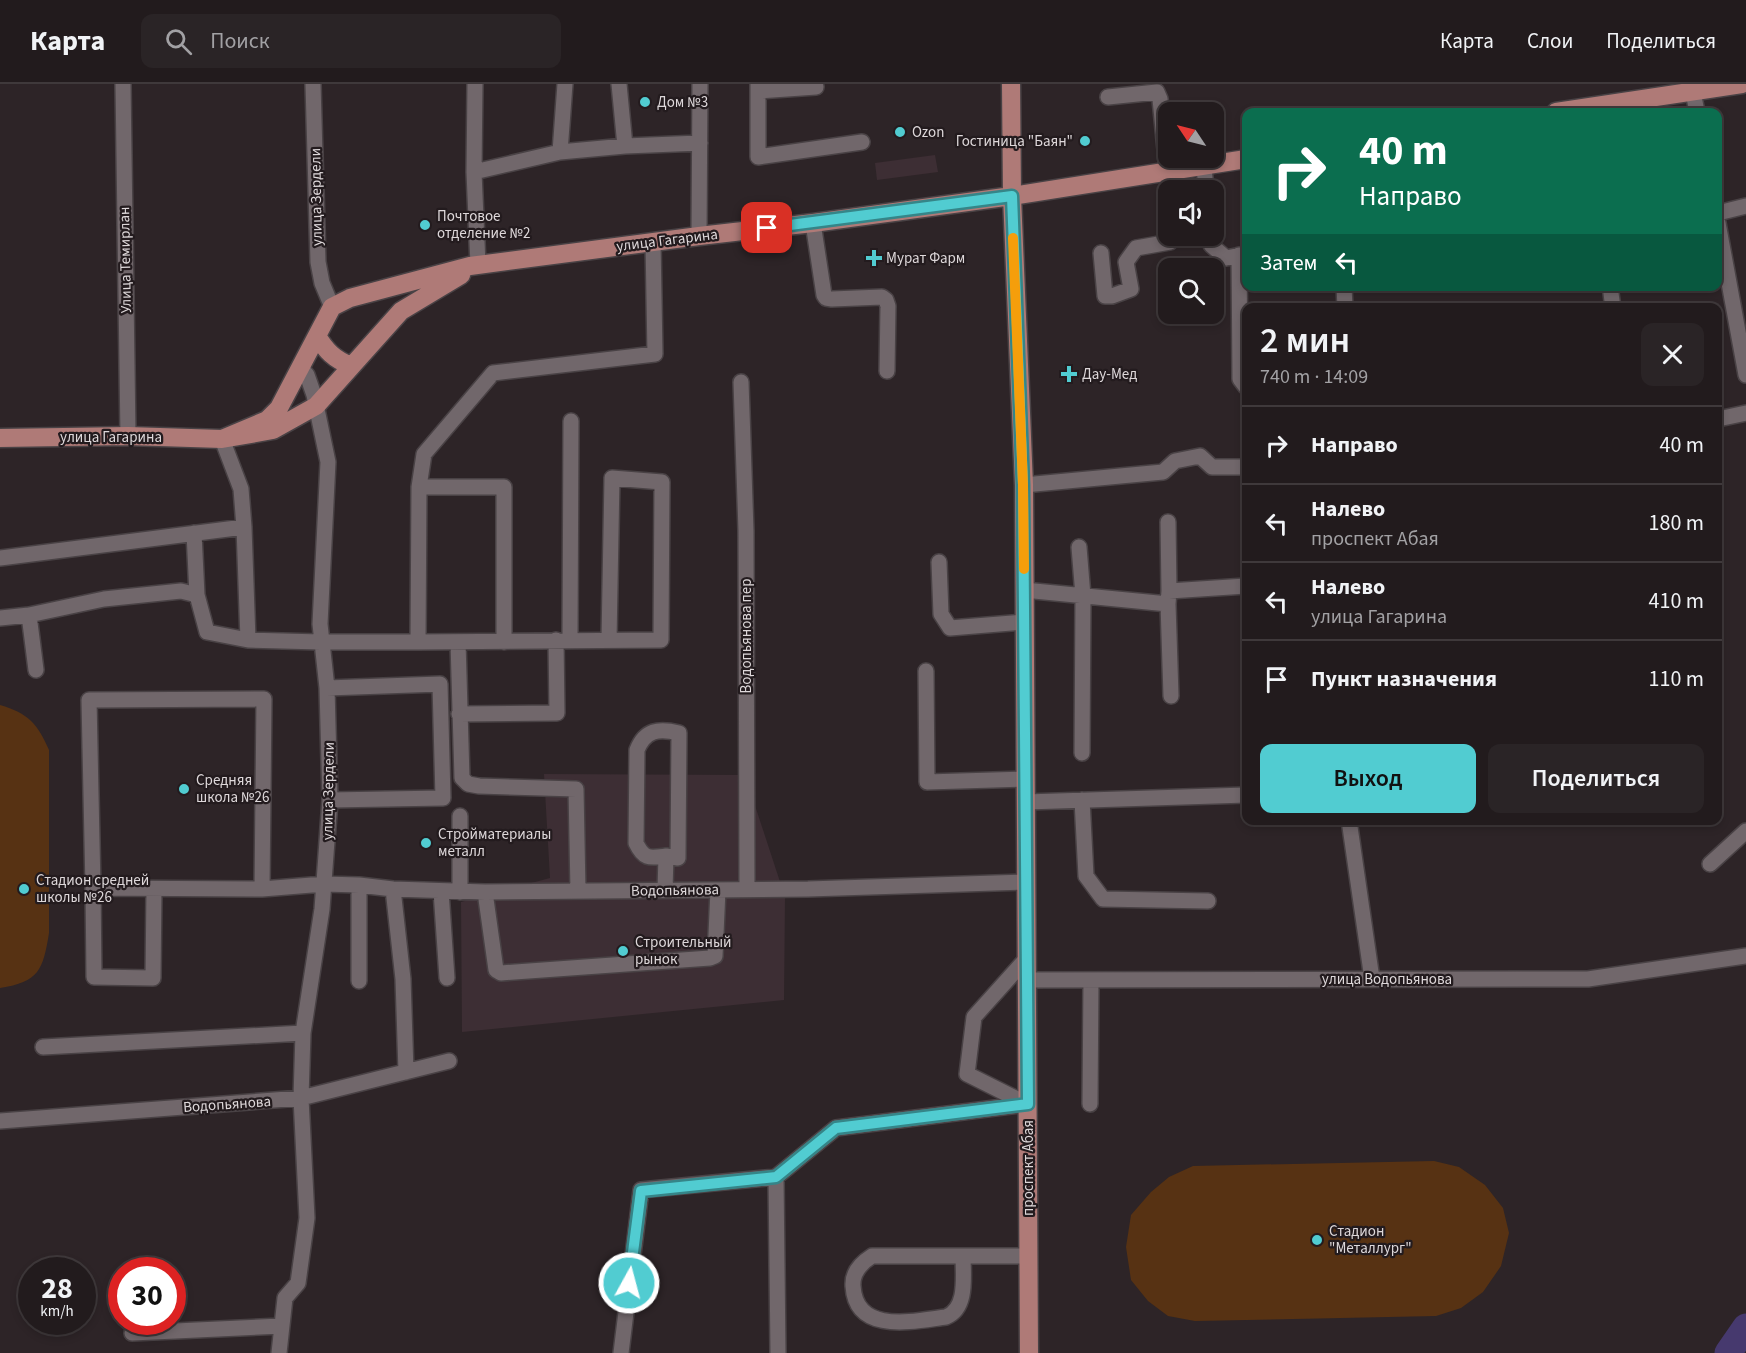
<!DOCTYPE html>
<html lang="ru">
<head>
<meta charset="utf-8">
<style>
  :root { --surface:#221b1d; --page:#2a2426; --text:#f1f3f6; --muted:#a2a1a4; --line:#3f393b; --accent:#51ccd1 }
  body { margin:0; font-family:"Source Sans 3",sans-serif; background:var(--page); color:var(--text); height:100vh; display:flex; flex-direction:column; font-size:22px; white-space:nowrap }
  * { box-sizing:border-box; margin:0 }
  p { font-size:20px; color:var(--muted) }
  .icon { flex:none; width:33px; height:33px; fill:none; stroke:currentColor; stroke-width:2; stroke-linecap:round; stroke-linejoin:round }
  .map { position:relative; flex:1; overflow:hidden }
  .side { position:absolute; left:1242px; top:219px; width:480px; height:522px; display:flex; flex-direction:column; background:var(--surface); border-radius:12px; box-shadow:0 3px 9px #0003,0 0 0 2px var(--line) }
  .side>* { flex:none }
  .hud { position:absolute; left:1242px; top:24px; width:480px; height:183px; border-radius:12px; box-shadow:0 3px 9px #0003,0 0 0 2px var(--line); background:#0b6e4f; color:#fff; overflow:hidden }
  .needle { width:39px; rotate:305deg }
  .buttons { position:absolute; left:1158px; top:18px; display:grid; gap:12px }
  .buttons a { display:grid; place-items:center; width:66px; height:66px; border-radius:12px; background:var(--surface); box-shadow:0 3px 9px #0003,0 0 0 2px var(--line); font-size:30px }
  .speed { position:absolute; left:18px; top:1173px; display:flex; gap:12px; font-size:30px; font-weight:700; text-align:center }
  .speed>* { display:grid; place-content:center; width:78px; height:78px; border-radius:50%; background:var(--surface); box-shadow:0 3px 9px #0003,0 0 0 2px var(--line); line-height:1 }
  .speed small { font-size:15px; font-weight:400 }
  .speed .limit { border:9px solid #d22; background:#fff; color:#111 }
  .pin { position:absolute; display:grid; place-items:center; width:51px; height:51px; color:#fff; margin:-26px; border-radius:12px; box-shadow:0 3px 9px #0006 }
  .me { position:absolute; width:66px; margin:-33px; rotate:7deg; stroke-linejoin:round; filter:drop-shadow(0 0 4px #0008) }
  .turn { display:flex; align-items:center; gap:21px; height:126px; padding:0 18px; font-size:27px }
  .turn .icon { width:78px; height:78px; stroke-width:2.5 }
  .turn b { display:block; font-size:42px; line-height:51px }
  .then { display:flex; align-items:center; height:57px; padding:0 18px; background:#0003; gap:12px; font-size:22px }
  .round { display:grid; place-items:center; flex:none; width:63px; height:63px; border-radius:12px; background:var(--page) }
  .overview { display:flex; align-items:center; justify-content:space-between; height:102px; padding:0 18px }
  h1 { font-size:36px; font-weight:600; line-height:45px }
  .button { display:flex; gap:12px; margin-top:auto; padding:12px 18px }
  .button a { flex:1; height:69px; border-radius:12px; background:var(--accent); color:#111; font-size:24px; font-weight:600; line-height:69px; text-align:center }
  .button a+a { background:var(--page); color:var(--text) }
  ul { padding:0; list-style:none }
  li { display:flex; align-items:center; gap:18px; height:78px; padding:0 18px; border-top:2px solid var(--line) }
  li div { flex:1 }
  li b { display:block; font-size:22px }
  li em { font-style:normal }
  header { display:flex; align-items:center; gap:36px; box-sizing:border-box; height:84px; padding:0 30px; background:var(--surface); border-bottom:2px solid var(--line) }
  header strong { font-size:28px }
  nav { display:flex; gap:33px; margin-inline-start:auto; font-size:21px }
  .search { width:420px; height:54px; background:var(--page); display:flex; align-items:center; gap:15px; box-sizing:border-box; padding:0 21px; border-radius:12px; color:var(--muted); font-size:22px }
  .map>svg:first-child { display:block }
  .built { fill:#3d2e34 }
  .green { fill:#573213 }
  .lines { fill:none; stroke-linecap:round; stroke-linejoin:round }
  .river { stroke:#46396e; stroke-width:27 }
  .minor-casing { stroke:#494245; stroke-width:18 }
  .major-casing { stroke:#494245; stroke-width:21 }
  .minor { stroke:#71676b; stroke-width:15 }
  .major { stroke:#af7a77; stroke-width:18 }
  .route-casing { stroke:#358588; stroke-width:15 }
  .route { stroke:#51ccd1; stroke-width:10 }
  .slow { stroke:#f59e0b; stroke-width:10 }
  .poi-dot { fill:#51ccd1; stroke:#231b1e; stroke-width:2 }
  .labels { text-anchor:middle; stroke-width:4.5; stroke-linejoin:round; paint-order:stroke }
  .poi-label { font-size:15px; fill:#ded8da; stroke:#231b1e; text-anchor:start }
  .street-label { font-size:15px; fill:#ded8da; stroke:#231b1e }
</style>
</head>
<body>
<header>
<strong>Карта</strong>
<div class="search"><svg class="icon" aria-label="search" viewBox="0 0 24 24"><circle cx="10" cy="10" r="6"/><path d="M15 15l6 6"/></svg>Поиск</div>
<nav><a>Карта</a><a>Слои</a><a>Поделиться</a></nav>
</header>
<div class="map">
<svg width="1746" height="1269" viewBox="0 0 1746 1269">
  <rect width="100%" height="100%" fill="#2d2427"/>
  <!-- built -->
  <path class="built" d="M 935,71 L 938,88 L 877,96 L 875,79 Z
    M 544,690 L 745,691 L 785,813 L 784,916 L 462,948 L 461,818 L 550,794 Z"/>
  <!-- green -->
  <path class="green" d="M 0,621 C 28,629 38,640 49,666 L 49,849 C 43,886 39,898 0,904 Z
    M 1434,1077 L 1459,1083 L 1485,1101 L 1503,1124 L 1509,1149 L 1501,1182 L 1483,1208 L 1461,1224 L 1436,1232 L 1195,1237 L 1168,1232 L 1148,1217 L 1131,1196 L 1126,1163 L 1131,1131 L 1151,1108 L 1169,1093 L 1193,1082 Z"/>
  <g class="lines">
    <!-- river -->
    <path class="river" d="M 1728,1269 L 1746,1243"/>
    <defs>
      <path id="minor" d="M 123,0 L 128,352
        M 313,0 L 318,178 L 322,199 L 332,223
        M 475,0 L 474,88 L 478,181
        M 619,0 L 625,62
        M 758,0 L 758,73 L 862,58
        M 758,7 L 816,3
        M 1693,8 L 1697,28
        M 1108,13 L 1157,8 L 1160,15 L 1169,106
        M 560,68 L 565,0
        M 1204,82 L 1206,106
        M 474,88 L 560,68 L 625,62 L 700,59
        M 1718,129 L 1746,122
        M 813,139 L 824,211 L 826,214 L 832,215 L 882,213 L 886,216 L 888,222 L 887,287
        M 1718,139 L 1746,291
        M 699,152 L 700,0
        M 1210,152 L 1211,161 L 1226,174 L 1246,170
        M 1101,169 L 1105,212 L 1112,212 L 1131,205 L 1126,178 L 1136,164 L 1170,158 L 1175,152
        M 1239,171 L 1240,295 L 1246,303
        M 1344,202 L 1345,224
        M 1610,202 L 1613,224
        M 741,298 L 746,447 L 747,805
        M 1718,335 L 1746,329
        M 222,355 L 241,405 L 244,443 L 248,556 L 321,558 L 418,558 L 419,403 L 424,370 L 493,289 L 655,270 L 653,158
        M 1024,401 L 1163,388 L 1175,377 L 1200,372 L 1212,383 L 1246,383
        M 419,403 L 504,403 L 504,558
        M 1168,438 L 1169,507
        M 194,449 L 197,511
        M 1079,463 L 1083,512 L 1082,669
        M 0,474 L 244,443
        M 939,478 L 941,530 L 950,544 L 1024,538
        M 1024,506 L 1168,520
        M 29,531 L 36,586
        M 0,534 L 29,531 L 104,515 L 181,507 L 197,511 L 207,548 L 248,556
        M 570,556 L 571,337
        M 418,558 L 661,556 L 662,398 L 612,394 L 609,556
        M 458,558 L 462,694 L 468,700 L 479,702 L 576,705 L 578,807
        M 926,587 L 927,698 L 1026,695
        M 327,604 L 440,600 L 443,714 L 330,716
        M 1171,612 L 1168,520 L 1169,507 L 1246,502
        M 459,630 L 557,629 L 556,556
        M 1082,716 L 1086,792 L 1103,815 L 1208,817
        M 1026,718 L 1246,711
        M 1349,736 L 1372,895
        M 1710,780 L 1746,747
        M 359,801 L 359,897
        M 93,804 L 94,893 L 153,894 L 154,805
        M 262,805 L 264,615 L 89,616 L 93,804 L 262,805 L 324,800 L 359,801 L 393,805 L 485,808 L 808,805 L 1027,798
        M 393,805 L 403,895 L 406,988
        M 665,806 L 666,772 L 678,774 L 679,649 C 658,644 645,646 637,666 L 636,759 C 644,776 650,774 666,772
        M 441,807 L 447,894
        M 460,808 L 460,732
        M 485,808 L 496,886 L 501,889 L 710,874 L 715,872 L 718,806
        M 1027,874 L 974,933 L 967,990 L 1027,1020
        M 1026,896 L 1588,895 L 1746,872
        M 43,963 L 303,949
        M 1090,1020 L 1091,896
        M 0,1037 L 301,1014 L 449,977
        M 776,1093 L 778,1269
        M 963,1172 C 963,1192 968,1224 946,1233 C 914,1237 856,1251 853,1202 C 852,1188 861,1179 872,1172 L 1029,1172
        M 132,1249 L 282,1242
        M 279,1269 L 285,1214 L 298,1199 L 307,1134 L 301,1014 L 303,949 L 322,825 L 330,716 L 327,604 L 320,540 L 328,378 L 314,311 L 307,291 L 301,284
        M 621,1269 L 641,1106 L 776,1093 L 836,1044 L 1027,1020"/>
      <path id="major" d="M 1011,0 L 1012,112 L 1024,401 L 1029,1269
        M 1556,28 L 1742,0
        M 317,252 C 326,267 334,275 351,282
        M 0,354 L 128,352 L 222,355 L 273,346 L 316,322 L 401,227 L 461,191
        M 222,355 L 267,336 L 279,324 L 332,223 L 350,214 L 470,182 L 699,152 L 813,139 L 1012,112 L 1246,75"/>
    </defs>
    <!-- minor casing -->
    <use href="#minor" class="minor-casing"/>
    <!-- major casing -->
    <use href="#major" class="major-casing"/>
    <!-- minor -->
    <use href="#minor" class="minor"/>
    <!-- major -->
    <use href="#major" class="major"/>
  </g>
  <g class="lines">
    <defs>
      <path id="route" d="M 629,1199 L 641,1107 L 776,1093 L 836,1044 L 1028,1020 L 1023,401 L 1012,112 L 767,144"/>
    </defs>
    <!-- route casing -->
    <use href="#route" class="route-casing"/>
    <!-- route -->
    <use href="#route" class="route"/>
    <!-- slow -->
    <path class="slow" d="M 1013,154 L 1023,401 L 1024,485"/>
  </g>
  <!-- markers -->
  <g class="poi-dot">
    <circle cx="645" cy="18" r="6"/>
    <circle cx="900" cy="48" r="6"/>
    <circle cx="1085" cy="57" r="6"/>
    <circle cx="425" cy="141" r="6"/>
    <path d="M871 165h6v6h6v6h-6v6h-6v-6h-6v-6h6z"/>
    <path d="M1066 281h6v6h6v6h-6v6h-6v-6h-6v-6h6z"/>
    <circle cx="184" cy="705" r="6"/>
    <circle cx="426" cy="759" r="6"/>
    <circle cx="24" cy="805" r="6"/>
    <circle cx="623" cy="867" r="6"/>
    <circle cx="1317" cy="1156" r="6"/>
  </g>
  <g class="labels">
    <!-- poi labels -->
    <g class="poi-label">
      <text x="657" y="23">Дом №3</text>
      <text x="912" y="53">Ozon</text>
      <text x="1073" y="62" text-anchor="end">Гостиница "Баян"</text>
      <text x="437" y="137">Почтовое<tspan x="437" dy="17">отделение №2</tspan></text>
      <text x="886" y="179">Мурат Фарм</text>
      <text x="1082" y="295">Дау-Мед</text>
      <text x="196" y="701">Средняя<tspan x="196" dy="17">школа №26</tspan></text>
      <text x="438" y="755">Стройматериалы<tspan x="438" dy="17">металл</tspan></text>
      <text x="36" y="801">Стадион средней<tspan x="36" dy="17">школы №26</tspan></text>
      <text x="635" y="863">Строительный<tspan x="635" dy="17">рынок</tspan></text>
      <text x="1329" y="1152">Стадион<tspan x="1329" dy="17">"Металлург"</tspan></text>
    </g>
    <!-- street labels -->
    <g class="street-label">
      <text transform="translate(316 113) rotate(-91)" y="5">улица Зердели</text>
      <text transform="translate(667 156) rotate(-7)" y="5">улица Гагарина</text>
      <text transform="translate(125 176) rotate(-91)" y="5">Улица Темирлан</text>
      <text x="111" y="358">улица Гагарина</text>
      <text transform="translate(746 552) rotate(-90)" y="5">Водопьянова пер</text>
      <text transform="translate(328 707) rotate(-89)" y="5">улица Зердели</text>
      <text transform="translate(675 806) rotate(-1)" y="5">Водопьянова</text>
      <text x="1387" y="900">улица Водопьянова</text>
      <text transform="translate(227 1020) rotate(-4)" y="5">Водопьянова</text>
      <text transform="translate(1028 1084) rotate(-90)" y="5">проспект Абая</text>
    </g>
  </g>
</svg>
<div class="buttons">
<a><svg class="needle" viewBox="-14 -14 28 28"><path d="M0-13l5 13h-10z" fill="#e53935"/><path d="M0 13l5-13h-10z" fill="#a2a1a4"/></svg></a>
<a><svg class="icon" aria-label="sound" viewBox="0 0 24 24"><path d="M4 9h4l5-4v14l-5-4H4zM17 9q2 3 0 6"/></svg></a>
<a><svg class="icon" aria-label="search" viewBox="0 0 24 24"><circle cx="10" cy="10" r="6"/><path d="M15 15l6 6"/></svg></a>
</div>
<div class="speed"><div>28<small>km/h</small></div><div class="limit">30</div></div>
<div class="pin" style="left:767px;top:144px;background:#d93025"><svg class="icon" aria-label="arrive" viewBox="0 0 24 24"><path d="M6 21V4h12l-3 4 3 4H6"/></svg></div>
<svg class="me" style="left:629px;top:1199px" viewBox="-20 -20 40 40"><circle r="17" fill="#51ccd1" stroke="#fff" stroke-width="3"/><path d="M0-11L8 9 0 5-8 9z" fill="#fff"/></svg>
<div class="hud">
<div class="turn"><svg class="icon" aria-label="right" viewBox="0 0 24 24"><path d="M7 20v-9h11M14 6l5 5-5 5"/></svg><div><b>40 m</b>Направо</div></div>
<div class="then">Затем<svg class="icon" aria-label="left" viewBox="0 0 24 24"><path d="M17 20v-9H6M10 6l-5 5 5 5"/></svg></div>
</div>
<section class="side">
<div class="overview"><div><h1>2 мин</h1><p>740 m · 14:09</p></div><a class="round"><svg class="icon" aria-label="close" viewBox="0 0 24 24"><path d="M6 6l12 12M18 6L6 18"/></svg></a></div>
<ul>
<li><svg class="icon" aria-label="right" viewBox="0 0 24 24"><path d="M7 20v-9h11M14 6l5 5-5 5"/></svg><div><b>Направо</b></div><em>40 m</em></li>
<li><svg class="icon" aria-label="left" viewBox="0 0 24 24"><path d="M17 20v-9H6M10 6l-5 5 5 5"/></svg><div><b>Налево</b><p>проспект Абая</p></div><em>180 m</em></li>
<li><svg class="icon" aria-label="left" viewBox="0 0 24 24"><path d="M17 20v-9H6M10 6l-5 5 5 5"/></svg><div><b>Налево</b><p>улица Гагарина</p></div><em>410 m</em></li>
<li><svg class="icon" aria-label="arrive" viewBox="0 0 24 24"><path d="M6 21V4h12l-3 4 3 4H6"/></svg><div><b>Пункт назначения</b></div><em>110 m</em></li>
</ul>
<div class="button"><a>Выход</a><a>Поделиться</a></div>
</section>
</div>
</body>
</html>
